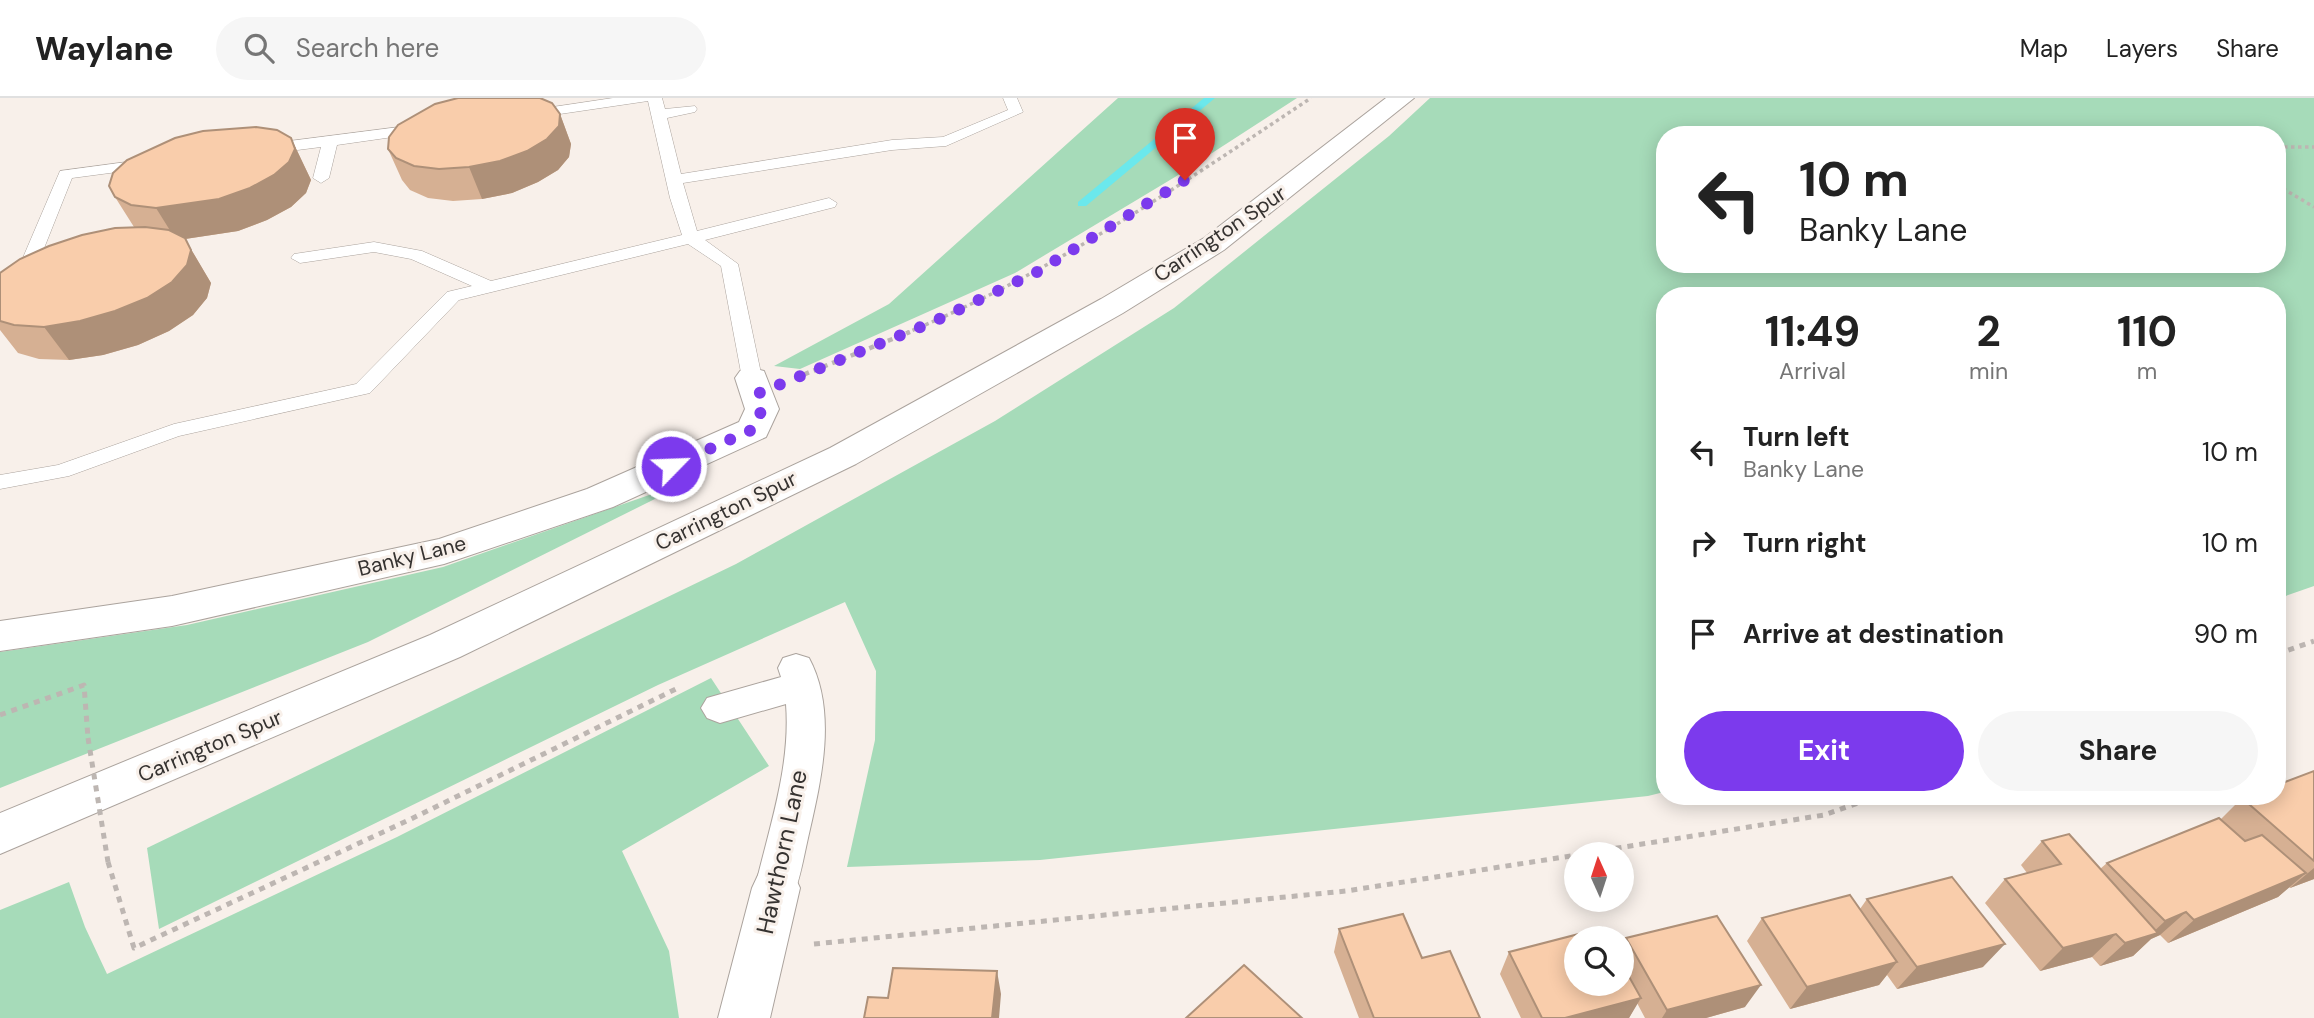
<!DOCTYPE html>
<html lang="en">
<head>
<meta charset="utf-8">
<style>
  :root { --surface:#fff; --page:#f6f6f6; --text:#222; --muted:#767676; --line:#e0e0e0; --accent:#7c3aed }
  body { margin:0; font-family:"DM Sans",sans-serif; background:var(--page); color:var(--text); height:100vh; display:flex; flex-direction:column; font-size:26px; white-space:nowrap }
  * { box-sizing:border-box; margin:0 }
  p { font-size:23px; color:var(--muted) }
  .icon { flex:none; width:38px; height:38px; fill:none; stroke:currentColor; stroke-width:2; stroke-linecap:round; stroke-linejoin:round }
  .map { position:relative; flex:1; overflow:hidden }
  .side { position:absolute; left:1656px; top:189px; width:630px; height:518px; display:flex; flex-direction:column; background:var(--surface); border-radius:28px; box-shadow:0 4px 18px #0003 }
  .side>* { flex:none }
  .top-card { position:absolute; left:1656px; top:28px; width:630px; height:147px; border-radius:28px; box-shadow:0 4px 18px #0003; background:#fff; color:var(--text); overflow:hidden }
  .needle { width:46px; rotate:357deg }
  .buttons { position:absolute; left:1564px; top:744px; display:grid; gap:14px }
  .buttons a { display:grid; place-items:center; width:70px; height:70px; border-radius:50%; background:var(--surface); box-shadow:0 4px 18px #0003; font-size:35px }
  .pin { position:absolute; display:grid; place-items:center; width:60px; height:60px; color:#fff; margin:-72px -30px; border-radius:50% 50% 50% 0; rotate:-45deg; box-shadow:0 0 7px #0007 }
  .pin .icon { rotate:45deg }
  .me { position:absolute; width:77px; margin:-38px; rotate:66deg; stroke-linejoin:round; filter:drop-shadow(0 0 5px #0008) }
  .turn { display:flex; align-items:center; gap:24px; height:147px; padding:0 28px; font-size:32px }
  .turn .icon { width:91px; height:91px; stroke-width:2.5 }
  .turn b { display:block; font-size:49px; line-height:60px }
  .eta { display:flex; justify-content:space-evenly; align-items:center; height:119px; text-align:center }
  .eta b { font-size:42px; font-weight:700; line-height:49px }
  .primary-button { display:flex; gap:14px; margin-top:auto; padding:14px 28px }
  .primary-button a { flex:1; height:80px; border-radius:42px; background:var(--accent); color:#fff; font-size:28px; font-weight:700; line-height:80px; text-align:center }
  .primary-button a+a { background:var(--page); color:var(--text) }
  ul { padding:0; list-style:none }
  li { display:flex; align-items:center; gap:21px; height:91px; padding:0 28px }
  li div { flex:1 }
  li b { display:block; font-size:26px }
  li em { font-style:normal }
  header { display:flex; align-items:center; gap:42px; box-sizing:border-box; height:98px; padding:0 35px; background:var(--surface); border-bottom:2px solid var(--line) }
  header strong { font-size:33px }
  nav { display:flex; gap:38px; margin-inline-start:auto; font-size:24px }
  .search { width:490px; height:63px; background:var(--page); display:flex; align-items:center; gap:18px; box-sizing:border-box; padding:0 24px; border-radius:38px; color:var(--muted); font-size:26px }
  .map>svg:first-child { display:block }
  .green { fill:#a6dbb9; fill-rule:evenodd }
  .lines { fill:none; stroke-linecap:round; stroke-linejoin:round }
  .stream { fill:#6be8ec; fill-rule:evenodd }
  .service-casing { stroke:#aba39d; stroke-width:1 }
  .pedestrian-casing { stroke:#aba39d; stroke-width:2 }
  .minor-casing { stroke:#aba39d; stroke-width:2 }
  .primary-casing { stroke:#aba39d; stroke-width:2 }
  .path-far2 { stroke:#bdb6b2; stroke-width:3.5; stroke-dasharray:3.5 3.5; stroke-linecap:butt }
  .path-far1 { stroke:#bdb6b2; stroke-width:4.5; stroke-dasharray:5 5; stroke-linecap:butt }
  .path { stroke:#bdb6b2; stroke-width:5; stroke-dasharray:6 6; stroke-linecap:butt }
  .service { fill:#fff; fill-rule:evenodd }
  .pedestrian { fill:#fff; fill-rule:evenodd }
  .minor { fill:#fff; fill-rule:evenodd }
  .primary { fill:#fff; fill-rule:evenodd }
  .path-bridge { stroke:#bdb6b2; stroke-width:5; stroke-dasharray:6 6; stroke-linecap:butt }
  .wall { fill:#d6b093 }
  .shaded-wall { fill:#ae9078 }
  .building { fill:#f9cdab; stroke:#ae9078; stroke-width:2 }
  .route { stroke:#7c3aed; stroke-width:12; stroke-dasharray:0 21.6 }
  .labels { text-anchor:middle; stroke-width:6; stroke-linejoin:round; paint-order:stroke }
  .street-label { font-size:21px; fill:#353230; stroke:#f8f0ea }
  .near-street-label { font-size:24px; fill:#353230; stroke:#f8f0ea }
</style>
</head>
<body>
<header>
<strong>Waylane</strong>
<div class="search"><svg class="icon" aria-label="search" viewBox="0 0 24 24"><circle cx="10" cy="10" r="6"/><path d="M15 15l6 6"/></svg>Search here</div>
<nav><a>Map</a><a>Layers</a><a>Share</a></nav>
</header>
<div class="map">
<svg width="2314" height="920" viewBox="0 0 2314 920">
  <rect width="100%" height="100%" fill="#f8f0ea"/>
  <!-- green -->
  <path class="green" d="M 1118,0 L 1297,0 L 1175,79 L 1015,175 L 800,271 L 774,268 L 889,206 Z
    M 1430,0 L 2314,0 L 2314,488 L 2277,501 L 2277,198 L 1664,198 L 1664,694 L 1648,698 L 1040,762 L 847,769 L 875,642 L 876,573 L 845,504 L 658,587 L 159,831 L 147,750 L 736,466 L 995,323 L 1174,210 L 1389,38 ZM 1664,37 L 2277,37 L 2277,166 L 1664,166 Z
    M 695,381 L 368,544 L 0,690 L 0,554 L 187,527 L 443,469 Z
    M 711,580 L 769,668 L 622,753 L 669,853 L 679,920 L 0,920 L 0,812 L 69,784 L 85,829 L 107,876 L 397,739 Z"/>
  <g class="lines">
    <!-- stream -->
    <path class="stream" d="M 1204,0 L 1215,0 L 1086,108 L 1078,108 L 1078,104 Z"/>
    <defs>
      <path id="service" d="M 613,0 L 662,0 L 665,11 L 695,8 L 697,11 L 695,14 L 667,20 L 681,76 L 892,42 L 943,39 L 1008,12 L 1003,0 L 1017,0 L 1023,14 L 946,48 L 892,52 L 683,85 L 697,133 L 829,100 L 837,105 L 835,109 L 705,142 L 738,166 L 762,280 L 759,284 L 745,284 L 742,280 L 721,168 L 688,146 L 459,202 L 370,295 L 179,338 L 69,378 L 0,391 L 0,377 L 58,367 L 174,326 L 356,286 L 447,194 L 472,188 L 411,161 L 374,154 L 300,165 L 291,160 L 294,156 L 374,144 L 422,153 L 491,183 L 682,137 L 670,100 L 648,3 L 526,21 L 519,17 L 526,13 Z
        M 423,26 L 431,31 L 428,34 L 337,47 L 329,80 L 321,85 L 313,80 L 321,49 L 266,56 L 258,51 L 266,46 Z
        M 149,61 L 155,63 L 157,66 L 155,69 L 72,80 L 31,183 L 28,187 L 16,187 L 13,183 L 60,73 Z"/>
      <path id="pedestrian" d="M 796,556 L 809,560 C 838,614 821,683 808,740 C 803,762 800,783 791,803 L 776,809 L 761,803 L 755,790 C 769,730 791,668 786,606 L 720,625 L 707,620 L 701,610 L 707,600 L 781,579 L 778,570 L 783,560 Z"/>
      <path id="minor" d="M 752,270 L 764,273 L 779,311 L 766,339 L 613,409 L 444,466 L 172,528 L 0,553 L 0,523 L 172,498 L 439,441 L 587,391 L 739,324 L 745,311 L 735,280 L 740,273 Z
        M 776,769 L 793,775 L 800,790 L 770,920 L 718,920 L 752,790 L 759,775 Z"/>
      <path id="primary" d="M 1386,0 L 1414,0 L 1224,152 L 1123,215 L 856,366 L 460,559 L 0,756 L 0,715 L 430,537 L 830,350 L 1101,201 L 1204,140 Z"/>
    </defs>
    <!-- service casing -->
    <use href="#service" class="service-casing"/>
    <!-- pedestrian casing -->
    <use href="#pedestrian" class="pedestrian-casing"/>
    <!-- minor casing -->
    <use href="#minor" class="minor-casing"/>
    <!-- primary casing -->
    <use href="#primary" class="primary-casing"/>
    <!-- path-far2 -->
    <path class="path-far2" d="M 2277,49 L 2314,49
      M 2277,87 L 2314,109
      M 906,235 C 1052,175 1180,87 1311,0"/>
    <!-- path-far1 -->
    <path class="path-far1" d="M 795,280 L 910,234"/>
    <!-- path -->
    <path class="path" d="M 2277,556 L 2314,543
      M 0,617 L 84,587 L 88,640
      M 1580,756 L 1824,717 L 1878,698
      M 108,764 L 134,850 L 411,721 L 680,589
      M 814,846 L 1346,793 L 1577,757"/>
    <!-- service -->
    <use href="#service" class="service"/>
    <!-- pedestrian -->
    <use href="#pedestrian" class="pedestrian"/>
    <!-- minor -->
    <use href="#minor" class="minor"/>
    <!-- primary -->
    <use href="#primary" class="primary"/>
    <!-- path-bridge -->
    <path class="path-bridge" d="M 88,640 L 108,764"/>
  </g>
  <!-- wall -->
  <path class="wall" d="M 560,16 L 571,46 L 569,59 L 558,72 L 538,84 L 512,95 L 482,101 L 453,103 L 428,100 L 410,92 L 402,82 L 388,51 Z
    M 291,40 L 311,82 L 306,95 L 291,109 L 267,122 L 238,133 L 185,141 L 211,185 L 207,200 L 193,217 L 169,233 L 138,247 L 103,257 L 69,262 L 39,261 L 18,255 L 0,232 L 0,175 L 134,129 L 115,99 Z
    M 2314,673 L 2314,781 L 2290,790 L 2289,789 L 2278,799 L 2168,845 L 2160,837 L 2151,841 L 2133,858 L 2100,868 L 2092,859 L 2040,873 L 1985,805 L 2005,781 L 2027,775 L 2021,767 L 2042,743 L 2100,771 L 2107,765 L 2221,721 L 2242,700 Z
    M 1867,801 L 1983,869 L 1897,891 L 1887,877 L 1879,887 L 1790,911 L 1747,843 L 1762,820 L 1860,811 Z
    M 1339,831 L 1422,860 L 1480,920 L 1359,920 L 1334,854 Z
    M 1626,840 L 1745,909 L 1706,920 L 1645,920 L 1637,905 L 1629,920 L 1521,920 L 1500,876 L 1509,854 L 1622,886 L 1622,848 Z"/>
  <!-- shaded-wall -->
  <path class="shaded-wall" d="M 560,16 L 571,46 L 569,59 L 558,72 L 538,84 L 512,95 L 482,101 L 469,69 Z
    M 291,40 L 311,82 L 306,95 L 291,109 L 267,122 L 238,133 L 185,141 L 211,185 L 207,200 L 193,217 L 169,233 L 138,247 L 103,257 L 69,262 L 44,229 L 176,142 L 156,110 Z
    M 2314,770 L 2314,781 L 2290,790 Z
    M 2306,775 L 2278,799 L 2168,845 L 2194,822 Z
    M 2186,814 L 2160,837 L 2151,841 L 2133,858 L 2100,868 L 2125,845 L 2149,838 L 2165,823 Z
    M 2116,836 L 2092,859 L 2040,873 L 2063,850 Z
    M 2005,846 L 1983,869 L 1897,891 L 1917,869 Z
    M 1897,864 L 1879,887 L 1790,911 L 1807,889 Z
    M 997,873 L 1001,896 L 999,920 L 992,920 Z
    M 1761,887 L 1745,909 L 1706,920 L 1662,920 L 1667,912 Z
    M 1641,900 L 1629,920 L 1565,920 Z"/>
  <!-- building -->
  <path class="building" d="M 458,0 L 540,0 L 552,5 L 560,16 L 559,28 L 547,41 L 527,53 L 500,63 L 469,69 L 439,71 L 414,68 L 396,60 L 388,51 L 389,39 L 398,27 L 435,6 Z
    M 256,29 L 277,32 L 291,40 L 295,51 L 289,64 L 274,77 L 250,90 L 219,101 L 156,110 L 131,107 L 115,99 L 109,88 L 113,75 L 127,62 L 175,40 L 203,33 Z
    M 145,129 L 169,132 L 185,140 L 191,152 L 187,167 L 172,184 L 147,200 L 115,213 L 80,223 L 44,229 L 14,227 L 0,223 L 0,175 L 20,161 L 49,148 L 82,137 L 115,130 Z
    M 2314,673 L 2314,763 L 2242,700 L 2247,698 L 2277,698 L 2277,687 Z
    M 2219,720 L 2245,743 L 2262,737 L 2306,775 L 2194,822 L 2186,814 L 2165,823 L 2107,765 Z
    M 2069,736 L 2158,835 L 2125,845 L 2116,836 L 2063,850 L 2005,781 L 2061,766 L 2042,743 Z
    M 1952,779 L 2005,846 L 1917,869 L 1867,801 Z
    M 1850,797 L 1897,864 L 1807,889 L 1762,820 Z
    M 1403,816 L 1422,860 L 1450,853 L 1480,920 L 1374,920 L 1339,831 Z
    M 1717,818 L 1761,887 L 1667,912 L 1626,840 Z
    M 1602,830 L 1608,840 L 1577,840 L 1577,886 L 1622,886 L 1622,866 L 1641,900 L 1565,920 L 1542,920 L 1509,854 Z
    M 1244,867 L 1302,920 L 1186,920 Z
    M 893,870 L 997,873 L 992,920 L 864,920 L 868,899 L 888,900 Z"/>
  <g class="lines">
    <!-- route -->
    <path class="route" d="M 671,368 L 754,331 L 762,311 L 759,295 L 933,224 L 1037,174 L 1185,82"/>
  </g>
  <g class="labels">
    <!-- street labels -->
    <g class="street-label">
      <text transform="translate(1220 136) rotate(-34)" y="7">Carrington Spur</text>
      <text transform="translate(726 413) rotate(-26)" y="7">Carrington Spur</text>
      <text transform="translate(412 458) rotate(-14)" y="7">Banky Lane</text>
      <text transform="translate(210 648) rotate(-23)" y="7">Carrington Spur</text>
    </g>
    <!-- near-street labels -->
    <g class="near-street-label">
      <text transform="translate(782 754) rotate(-78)" y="8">Hawthorn Lane</text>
    </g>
  </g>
</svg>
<div class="buttons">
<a><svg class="needle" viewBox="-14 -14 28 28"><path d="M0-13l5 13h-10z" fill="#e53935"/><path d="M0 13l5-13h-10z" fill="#767676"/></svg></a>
<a><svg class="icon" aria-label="search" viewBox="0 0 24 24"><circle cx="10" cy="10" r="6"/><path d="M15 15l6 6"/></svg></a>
</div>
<div class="pin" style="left:1185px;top:82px;background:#d93025"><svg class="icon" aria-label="arrive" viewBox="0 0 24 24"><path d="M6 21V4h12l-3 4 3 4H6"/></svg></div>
<svg class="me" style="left:671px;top:368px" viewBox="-20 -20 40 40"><circle r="17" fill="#7c3aed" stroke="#fff" stroke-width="3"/><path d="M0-11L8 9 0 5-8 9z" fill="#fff"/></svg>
<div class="top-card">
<div class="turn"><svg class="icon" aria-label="left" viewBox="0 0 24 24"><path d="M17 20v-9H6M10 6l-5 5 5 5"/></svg><div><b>10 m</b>Banky Lane</div></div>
</div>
<section class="side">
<div class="eta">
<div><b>11:49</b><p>Arrival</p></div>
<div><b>2</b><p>min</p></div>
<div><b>110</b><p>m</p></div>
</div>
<ul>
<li><svg class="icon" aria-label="left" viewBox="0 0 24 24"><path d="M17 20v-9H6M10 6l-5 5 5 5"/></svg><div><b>Turn left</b><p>Banky Lane</p></div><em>10 m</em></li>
<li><svg class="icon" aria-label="right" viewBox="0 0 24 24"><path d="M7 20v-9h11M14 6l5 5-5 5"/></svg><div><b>Turn right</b></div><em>10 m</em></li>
<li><svg class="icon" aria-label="arrive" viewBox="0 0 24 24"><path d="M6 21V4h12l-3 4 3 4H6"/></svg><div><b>Arrive at destination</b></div><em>90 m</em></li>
</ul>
<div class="primary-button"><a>Exit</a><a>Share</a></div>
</section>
</div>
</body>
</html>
